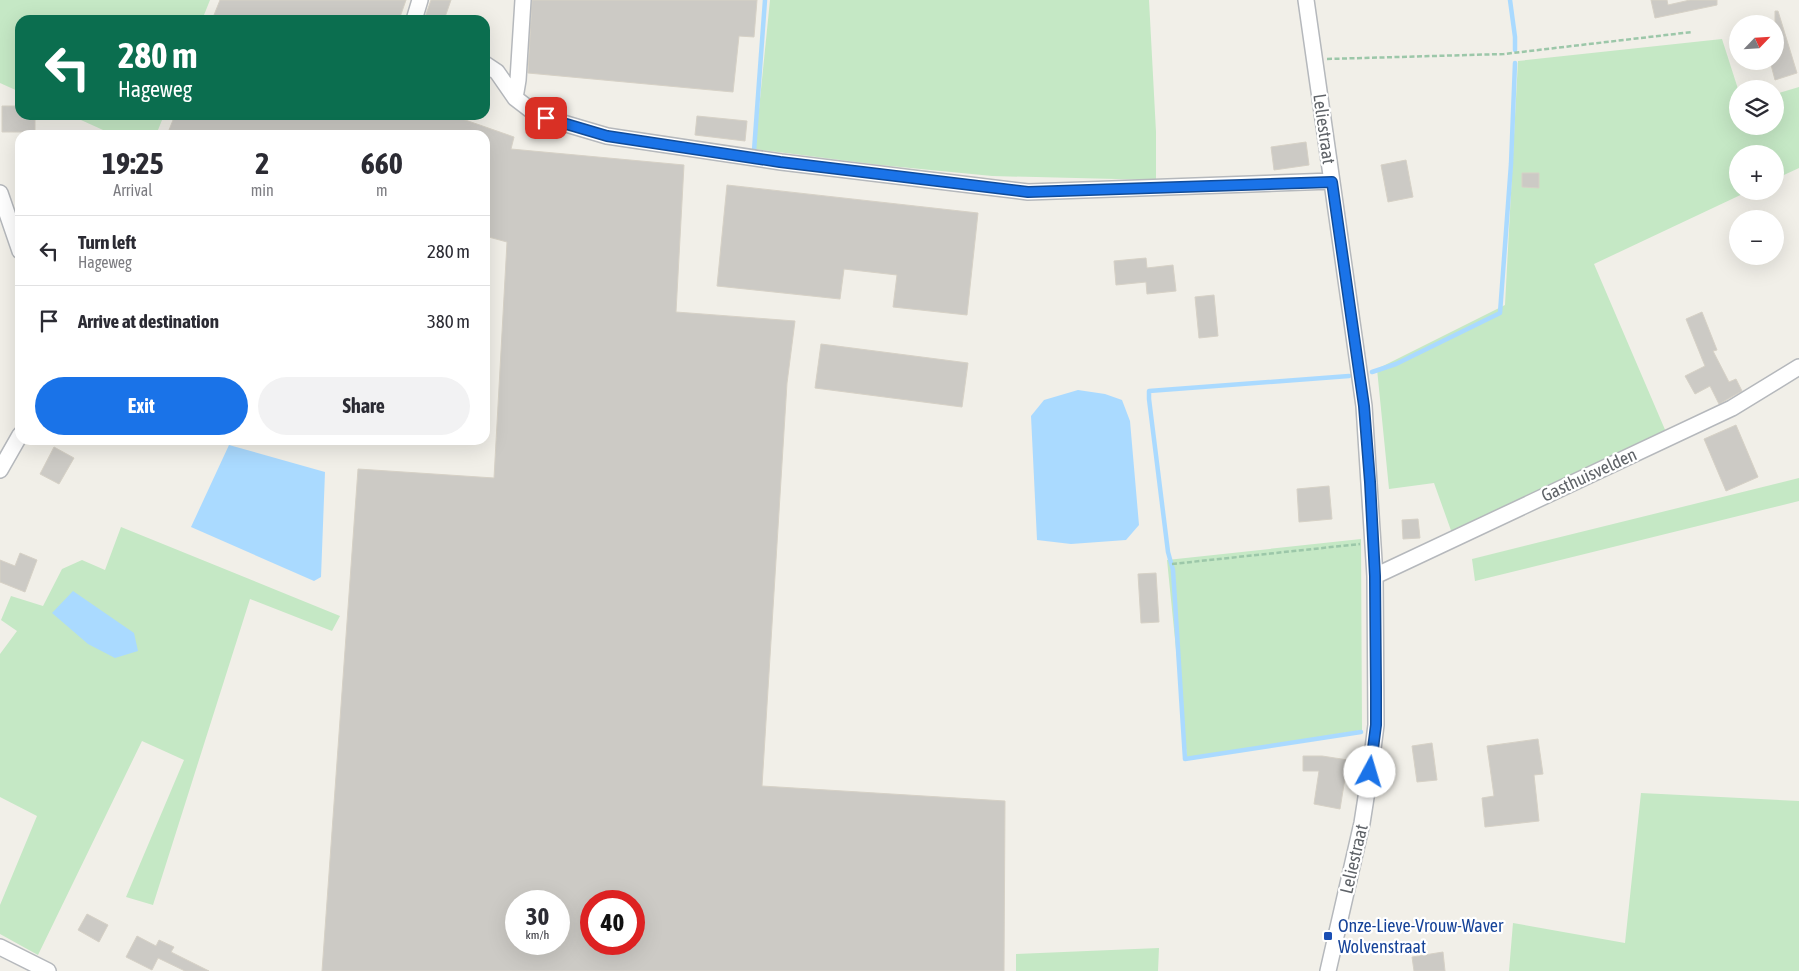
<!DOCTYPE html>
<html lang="en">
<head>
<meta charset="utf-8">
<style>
  :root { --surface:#fff; --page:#f2f2f3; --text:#2b2b33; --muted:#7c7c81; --line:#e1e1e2; --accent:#1a73e8 }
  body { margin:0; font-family:"Asap Condensed",sans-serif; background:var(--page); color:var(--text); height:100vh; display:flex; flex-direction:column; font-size:19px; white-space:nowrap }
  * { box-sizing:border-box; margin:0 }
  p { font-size:16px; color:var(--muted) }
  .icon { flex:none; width:28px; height:28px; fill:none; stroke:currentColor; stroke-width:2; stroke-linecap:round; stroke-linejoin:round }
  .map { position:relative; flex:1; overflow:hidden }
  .drawer { position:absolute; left:15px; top:130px; width:475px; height:315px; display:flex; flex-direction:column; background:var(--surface); border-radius:15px; box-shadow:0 5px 20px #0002 }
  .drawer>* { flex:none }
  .banner { position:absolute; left:15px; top:15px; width:475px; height:105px; border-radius:15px; box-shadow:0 5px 20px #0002; background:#0b6e4f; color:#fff; overflow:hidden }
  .needle { width:32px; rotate:65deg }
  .fabs { position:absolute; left:1729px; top:15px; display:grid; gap:10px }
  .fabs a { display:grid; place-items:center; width:55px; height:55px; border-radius:50%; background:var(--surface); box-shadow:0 5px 20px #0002; font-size:25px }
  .speed { position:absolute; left:505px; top:890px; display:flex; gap:10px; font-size:25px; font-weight:700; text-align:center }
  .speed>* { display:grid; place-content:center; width:65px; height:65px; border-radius:50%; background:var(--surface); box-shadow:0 5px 20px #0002; line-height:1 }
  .speed small { font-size:12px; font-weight:400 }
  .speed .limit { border:8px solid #d22; background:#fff; color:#111 }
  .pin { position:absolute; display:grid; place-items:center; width:42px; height:42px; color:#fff; margin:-21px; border-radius:10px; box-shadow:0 2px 8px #0006 }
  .me { position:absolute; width:55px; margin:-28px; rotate:6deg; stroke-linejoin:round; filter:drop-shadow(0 0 4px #0008) }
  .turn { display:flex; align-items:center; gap:18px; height:105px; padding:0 20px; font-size:22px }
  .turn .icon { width:65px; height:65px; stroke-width:2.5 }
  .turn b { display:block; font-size:35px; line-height:42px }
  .eta { display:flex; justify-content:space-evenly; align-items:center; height:85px; text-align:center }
  .eta b { font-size:30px; font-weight:700; line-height:35px }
  .primary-button { display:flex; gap:10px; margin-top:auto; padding:10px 20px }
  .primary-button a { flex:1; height:58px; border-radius:30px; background:var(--accent); color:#fff; font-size:20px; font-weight:700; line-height:58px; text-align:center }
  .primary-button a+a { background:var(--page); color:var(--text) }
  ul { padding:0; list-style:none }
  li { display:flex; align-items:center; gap:15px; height:70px; padding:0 20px; border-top:1px solid var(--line) }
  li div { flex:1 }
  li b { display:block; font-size:19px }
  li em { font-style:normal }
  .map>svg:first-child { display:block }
  .green { fill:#c5e8c5 }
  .water { fill:#aadaff }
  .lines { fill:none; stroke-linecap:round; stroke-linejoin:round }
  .stream { stroke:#aadaff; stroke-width:4.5 }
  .building { fill:#cccac5; stroke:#d6d1c6; fill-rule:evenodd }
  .minor-casing { stroke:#b5b8bc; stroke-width:18 }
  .path { stroke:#9cc7a9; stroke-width:2.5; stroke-dasharray:5 2.5; stroke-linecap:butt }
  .minor { stroke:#fff; stroke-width:15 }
  .route-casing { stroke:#114b97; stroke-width:12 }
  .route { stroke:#1a73e8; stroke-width:9 }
  .transit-dot { fill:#1a4fb4; stroke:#fff; stroke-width:2 }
  .labels { text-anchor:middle; stroke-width:4.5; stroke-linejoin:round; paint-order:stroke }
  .street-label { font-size:18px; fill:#5f6368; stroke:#fff }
  .transit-label { font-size:18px; fill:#164399; stroke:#fff; text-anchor:start }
</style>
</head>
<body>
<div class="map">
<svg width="1799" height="971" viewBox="0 0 1799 971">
  <rect width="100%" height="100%" fill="#f1efe8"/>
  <!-- green -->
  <path class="green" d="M 0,0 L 210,0 L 202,20 L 20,20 L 20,92 L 0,83 Z
    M 770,0 L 1149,0 L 1156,132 L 1156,180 L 992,176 L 880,165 L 755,149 Z
    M 1722,39 L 1738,89 L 1738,126 L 1775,126 L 1775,94 L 1799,87 L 1799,168 L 1775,179 L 1775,154 L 1738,154 L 1738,191 L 1749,191 L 1594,264 L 1666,432 L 1453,536 L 1434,483 L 1389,489 L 1377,369 L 1505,305 L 1518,61 Z
    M 70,115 L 164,115 L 156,135 L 114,135 Z
    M 1799,478 L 1799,501 L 1475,581 L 1472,559 Z
    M 121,527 L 340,616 L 332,631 L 250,599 L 153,905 L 126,897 L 184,760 L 142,741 L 38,955 L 0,934 L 0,905 L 37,816 L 0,797 L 0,654 L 17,631 L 1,620 L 11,596 L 43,606 L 62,569 L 82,560 L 105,570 Z
    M 1361,539 L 1362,730 L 1187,758 L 1167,560 Z
    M 1641,793 L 1799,801 L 1799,971 L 1509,971 L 1513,923 L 1625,943 Z
    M 1159,948 L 1158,971 L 1016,971 L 1016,954 Z"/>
  <!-- water -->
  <path class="water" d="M 1078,390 L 1105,394 L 1122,400 L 1130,421 L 1139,525 L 1126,540 L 1071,544 L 1037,540 L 1031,416 L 1044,400 Z
    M 229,445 L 325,472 L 321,577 L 314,581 L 191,527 Z
    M 73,591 L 134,633 L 138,651 L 115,658 L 88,644 L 52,613 Z"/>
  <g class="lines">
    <!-- stream -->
    <path class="stream" d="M 1510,0 L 1515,37 L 1515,50
      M 754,151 L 765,0
      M 1372,372 L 1396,364 L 1500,313 L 1511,164 L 1515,63
      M 1349,376 L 1149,391 L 1149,399 L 1168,552 L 1173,570 L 1185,759 L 1361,732"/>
  </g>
  <!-- building -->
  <path class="building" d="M 220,0 L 406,0 L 399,20 L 212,20 Z
    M 431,0 L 451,0 L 444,20 L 424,20 Z
    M 532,0 L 757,0 L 754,37 L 739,36 L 733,92 L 528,73 Z
    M 1651,0 L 1667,0 L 1668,5 L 1690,0 L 1717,0 L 1717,5 L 1655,18 Z
    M 1775,11 L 1778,11 L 1797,73 L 1775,80 L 1770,61 L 1775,61 Z
    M 2,106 L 20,106 L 20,115 L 35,115 L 35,132 L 2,132 Z
    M 175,115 L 451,115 L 514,137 L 511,149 L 684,165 L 676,312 L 795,321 L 787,383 L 762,786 L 1005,801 L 1004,971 L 322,971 L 358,469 L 494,478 L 507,242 L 485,236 L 485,135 L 167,135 ZM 516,901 L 559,901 L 559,944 L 516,944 ZM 591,901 L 634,901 L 634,944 L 591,944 Z
    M 697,116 L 747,121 L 745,141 L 695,135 Z
    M 1306,142 L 1309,165 L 1274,170 L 1271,147 Z
    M 1406,160 L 1413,197 L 1388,202 L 1381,165 Z
    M 1522,173 L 1539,173 L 1539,188 L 1522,187 Z
    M 727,185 L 978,213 L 967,315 L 893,307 L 897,275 L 844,269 L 840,299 L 717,286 Z
    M 1146,258 L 1147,268 L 1173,265 L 1176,291 L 1147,294 L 1146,282 L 1116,285 L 1114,261 Z
    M 1214,295 L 1218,336 L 1199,338 L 1195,297 Z
    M 1702,312 L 1717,350 L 1713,351 L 1729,382 L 1736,379 L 1742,391 L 1719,404 L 1710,386 L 1695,394 L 1685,376 L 1705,366 L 1686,319 Z
    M 821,344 L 968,363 L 962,407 L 815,388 Z
    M 1736,425 L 1758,477 L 1726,491 L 1704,439 Z
    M 54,447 L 74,458 L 59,484 L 40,474 Z
    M 1329,486 L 1332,519 L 1299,522 L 1297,489 Z
    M 1418,519 L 1420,538 L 1403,539 L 1402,520 Z
    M 20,553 L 37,560 L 25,592 L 0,582 L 0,560 L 15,566 Z
    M 1156,573 L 1159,622 L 1141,623 L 1138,574 Z
    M 1538,739 L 1543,774 L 1534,775 L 1539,821 L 1485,827 L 1482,798 L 1494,796 L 1487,746 Z
    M 1432,743 L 1437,780 L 1417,782 L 1412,746 Z
    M 1303,756 L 1322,756 L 1348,760 L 1340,809 L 1314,804 L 1319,771 L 1303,771 Z
    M 87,914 L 108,925 L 99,942 L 78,930 Z
    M 137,936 L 156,946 L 159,940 L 174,947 L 171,952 L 209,971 L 185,971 L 158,958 L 152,970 L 126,957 Z
    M 1443,952 L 1445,971 L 1414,971 L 1412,957 Z"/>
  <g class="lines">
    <defs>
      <path id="minor" d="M 1306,0 L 1364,406 L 1375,576 L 1376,725 L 1370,772 L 1362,823 L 1328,971
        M 414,20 L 420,0
        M 485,64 L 497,72 L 515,98 L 532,111 L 546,118 L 607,136 L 781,162 L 1028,192 L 1332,181
        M 515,98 L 518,80 L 523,0
        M 0,193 L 20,251
        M 0,470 L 20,435
        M 1375,576 L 1732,408 L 1799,367
        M 0,947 L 48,971"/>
    </defs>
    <!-- minor casing -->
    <use href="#minor" class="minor-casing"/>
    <!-- path -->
    <path class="path" d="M 1327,59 L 1504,54 L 1692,32
      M 1172,564 L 1360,544"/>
    <!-- minor -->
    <use href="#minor" class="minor"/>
  </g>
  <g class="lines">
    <defs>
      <path id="route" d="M 546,118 L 607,136 L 780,162 L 1028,192 L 1332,182 L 1364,406 L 1370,482 L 1375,576 L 1376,688 L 1376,725 L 1370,772"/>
    </defs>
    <!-- route casing -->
    <use href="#route" class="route-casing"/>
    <!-- route -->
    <use href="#route" class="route"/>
  </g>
  <!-- markers -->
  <rect class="transit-dot" x="1323" y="931" width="10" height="10" rx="2.5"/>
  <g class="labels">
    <!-- street labels -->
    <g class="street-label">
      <text transform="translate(1324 129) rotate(82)" y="6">Leliestraat</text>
      <text transform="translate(1589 475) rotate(-25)" y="6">Gasthuisvelden</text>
      <text transform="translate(1354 859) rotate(-77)" y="6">Leliestraat</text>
    </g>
    <!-- transit labels -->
    <g class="transit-label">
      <text x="1338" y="932">Onze-Lieve-Vrouw-Waver<tspan x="1338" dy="21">Wolvenstraat</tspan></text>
    </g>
  </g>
</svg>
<div class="fabs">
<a><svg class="needle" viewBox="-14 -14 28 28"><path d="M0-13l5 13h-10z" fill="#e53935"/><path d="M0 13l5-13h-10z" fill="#7c7c81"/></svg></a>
<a><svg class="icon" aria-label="layers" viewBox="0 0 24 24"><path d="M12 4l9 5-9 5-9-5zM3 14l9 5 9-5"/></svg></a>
<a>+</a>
<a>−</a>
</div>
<div class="speed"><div>30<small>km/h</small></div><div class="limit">40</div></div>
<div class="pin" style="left:546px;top:118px;background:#d93025"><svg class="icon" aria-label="arrive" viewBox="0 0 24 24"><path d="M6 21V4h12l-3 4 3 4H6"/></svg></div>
<svg class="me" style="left:1370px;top:772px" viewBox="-20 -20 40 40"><circle r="19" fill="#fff"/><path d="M0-13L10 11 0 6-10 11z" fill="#1a73e8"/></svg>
<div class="banner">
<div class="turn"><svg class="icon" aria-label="left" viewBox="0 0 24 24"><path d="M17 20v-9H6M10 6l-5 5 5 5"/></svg><div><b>280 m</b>Hageweg</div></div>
</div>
<section class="drawer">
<div class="eta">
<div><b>19:25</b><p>Arrival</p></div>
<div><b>2</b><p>min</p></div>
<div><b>660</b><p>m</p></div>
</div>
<ul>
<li><svg class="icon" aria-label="left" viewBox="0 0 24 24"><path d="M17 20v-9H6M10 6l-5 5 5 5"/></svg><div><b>Turn left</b><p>Hageweg</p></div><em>280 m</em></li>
<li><svg class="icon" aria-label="arrive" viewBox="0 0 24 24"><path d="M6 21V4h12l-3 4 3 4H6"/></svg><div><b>Arrive at destination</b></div><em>380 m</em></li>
</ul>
<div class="primary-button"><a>Exit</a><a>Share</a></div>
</section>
</div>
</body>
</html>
